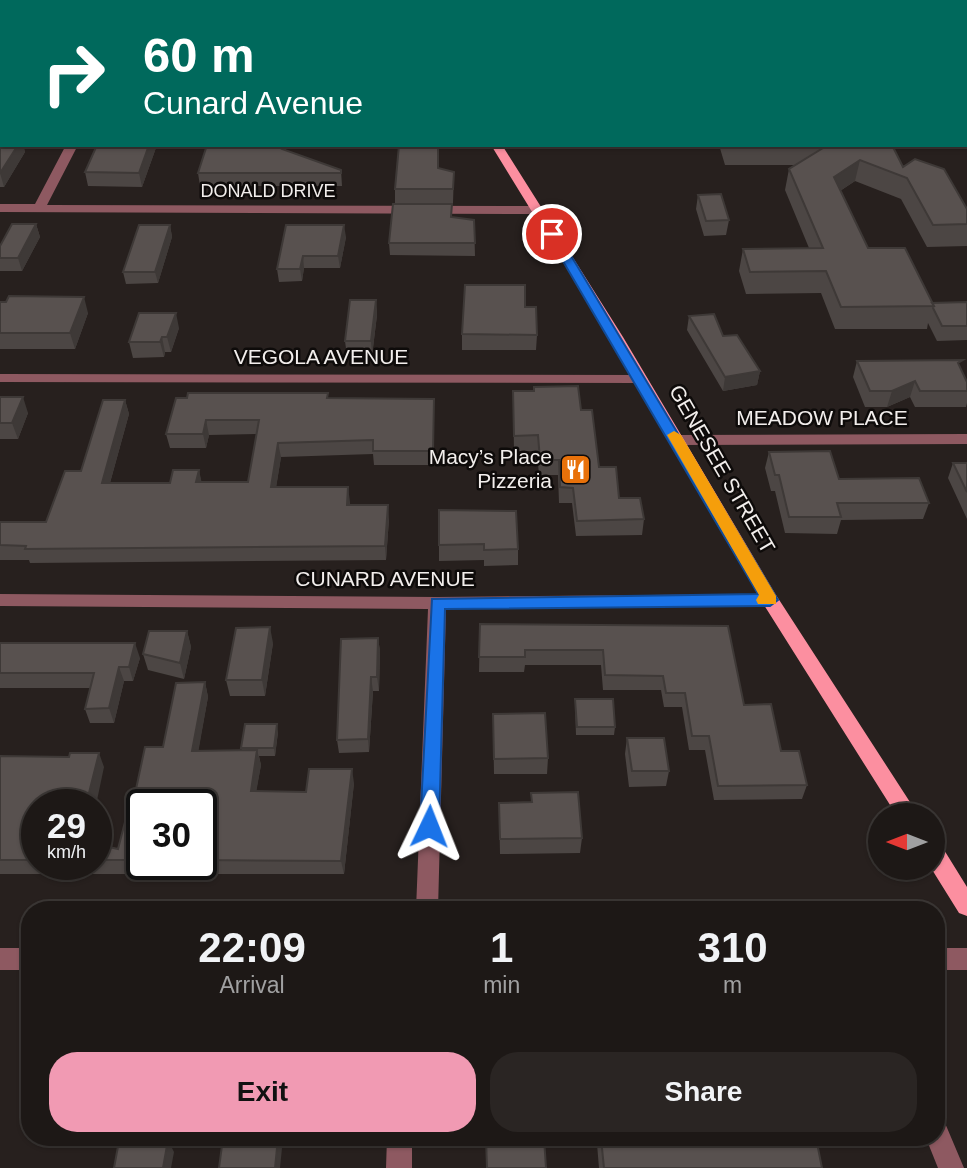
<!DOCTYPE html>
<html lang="en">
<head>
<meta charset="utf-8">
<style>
  :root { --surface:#1d1816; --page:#2a2523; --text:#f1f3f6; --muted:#a0a0a1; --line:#3b3735; --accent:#f19ab3 }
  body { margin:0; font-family:Arial,sans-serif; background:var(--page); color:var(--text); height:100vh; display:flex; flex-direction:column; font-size:26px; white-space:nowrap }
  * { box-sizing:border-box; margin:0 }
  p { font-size:23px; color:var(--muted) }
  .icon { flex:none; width:38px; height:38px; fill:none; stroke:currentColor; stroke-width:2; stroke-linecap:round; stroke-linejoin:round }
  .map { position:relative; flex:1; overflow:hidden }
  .side { position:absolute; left:21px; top:901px; width:924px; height:245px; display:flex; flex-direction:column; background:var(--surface); border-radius:28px; box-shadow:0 2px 5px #0004,0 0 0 2px var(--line) }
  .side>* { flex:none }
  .hud { position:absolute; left:0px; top:0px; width:968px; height:147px; box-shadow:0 2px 5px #0004,0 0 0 2px var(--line); background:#00695c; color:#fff; overflow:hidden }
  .needle { width:46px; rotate:270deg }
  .tools { position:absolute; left:868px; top:803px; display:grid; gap:14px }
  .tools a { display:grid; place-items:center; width:77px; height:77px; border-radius:50%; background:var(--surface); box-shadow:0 2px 5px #0004,0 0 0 2px var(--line); font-size:35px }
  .speed { position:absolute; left:21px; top:789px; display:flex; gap:14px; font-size:35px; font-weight:700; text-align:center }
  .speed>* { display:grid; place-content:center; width:91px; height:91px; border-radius:50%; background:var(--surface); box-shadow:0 2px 5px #0004,0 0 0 2px var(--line); line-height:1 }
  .speed small { font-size:18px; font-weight:400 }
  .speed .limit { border:4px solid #111; border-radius:10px; background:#fff; color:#111 }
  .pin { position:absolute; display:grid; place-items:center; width:60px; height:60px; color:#fff; margin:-30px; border:4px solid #fff; border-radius:50%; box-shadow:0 2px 7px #0007 }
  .me { position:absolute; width:77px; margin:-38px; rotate:2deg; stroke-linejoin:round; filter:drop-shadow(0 0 5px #0008) }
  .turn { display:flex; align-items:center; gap:24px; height:147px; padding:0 28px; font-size:32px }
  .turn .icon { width:91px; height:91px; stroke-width:2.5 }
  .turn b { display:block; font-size:49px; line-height:60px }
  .eta { display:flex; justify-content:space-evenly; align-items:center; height:119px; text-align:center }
  .eta b { font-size:42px; font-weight:700; line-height:49px }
  .button { display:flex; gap:14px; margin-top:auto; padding:14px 28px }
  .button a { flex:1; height:80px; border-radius:28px; background:var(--accent); color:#111; font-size:28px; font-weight:700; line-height:80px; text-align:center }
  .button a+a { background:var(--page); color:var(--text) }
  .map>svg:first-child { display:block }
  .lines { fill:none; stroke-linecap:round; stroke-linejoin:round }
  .minor { fill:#8e5961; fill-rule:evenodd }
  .major { fill:#fc8fa0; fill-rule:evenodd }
  .wall { fill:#4c4644; fill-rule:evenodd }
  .shaded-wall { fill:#3e3937 }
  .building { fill:#58514f; stroke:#3e3937; stroke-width:2 }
  .route { fill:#1a73e8; stroke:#114b97; stroke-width:2 }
  .slow { fill:#f59e0b }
  .labels { text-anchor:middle; stroke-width:5; stroke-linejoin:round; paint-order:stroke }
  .far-street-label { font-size:18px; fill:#f2eeec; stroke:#0e0b0a }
  .street-label { font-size:21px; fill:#f2eeec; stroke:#0e0b0a }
  .poi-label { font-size:21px; fill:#f2eeec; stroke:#0e0b0a; text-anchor:end }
</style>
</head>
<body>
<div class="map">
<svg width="967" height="1168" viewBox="0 0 967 1168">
  <rect width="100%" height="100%" fill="#27201e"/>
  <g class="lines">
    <!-- minor -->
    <path class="minor" d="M 673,0 L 683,0 L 683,2 L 674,2 Z
      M 926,0 L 936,0 L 936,2 L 927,2 Z
      M 966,42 L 967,42 L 967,49 L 966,49 Z
      M 66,145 L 78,145 L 47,205 L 536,206 L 542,210 L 536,214 L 0,212 L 0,204 L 35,204 Z
      M 0,374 L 641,375 L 648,379 L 641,383 L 0,382 Z
      M 967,434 L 967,444 L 677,445 L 669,440 L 677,435 Z
      M 0,594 L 437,597 L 770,594 L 779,600 L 770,606 L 446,609 L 438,910 L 416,910 L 428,609 L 0,606 Z
      M 0,948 L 30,948 L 30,970 L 0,970 Z
      M 936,948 L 967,948 L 967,970 L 936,970 Z
      M 936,1119 L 945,1123 L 964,1168 L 938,1168 L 926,1138 L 936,1138 Z
      M 387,1138 L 412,1138 L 412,1168 L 386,1168 Z"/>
    <!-- major -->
    <path class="major" d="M 406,0 L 416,0 L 416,2 L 407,2 Z
      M 491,145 L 502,145 L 623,337 L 776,595 L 919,816 L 897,816 L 764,605 L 609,337 Z
      M 933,843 L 941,845 L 967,887 L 967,916 L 959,913 L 931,868 Z"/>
  </g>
  <!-- wall -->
  <path class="wall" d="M 0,0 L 282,0 L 282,2 L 253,2 L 253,1 L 2,2 L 2,63 L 0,63 Z
    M 598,0 L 638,0 L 638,2 L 599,2 Z
    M 0,139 L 2,145 L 23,145 L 25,152 L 4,187 L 0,187 Z
    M 97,145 L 157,145 L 142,187 L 88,186 L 85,172 Z
    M 207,145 L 285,145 L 286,150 L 341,170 L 342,186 L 200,186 L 198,173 Z
    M 719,145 L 892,145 L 903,167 L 967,209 L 967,246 L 927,247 L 901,199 L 855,181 L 840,191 L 868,248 L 932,303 L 967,302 L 967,340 L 937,341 L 928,323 L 927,329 L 835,329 L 821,293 L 746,294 L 739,271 L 743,249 L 809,248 L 785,190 L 789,169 L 795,165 L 725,165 Z
    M 439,168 L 454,172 L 453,203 L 395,203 L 395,189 Z
    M 698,195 L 729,220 L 726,235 L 704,236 L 696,209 Z
    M 452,217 L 474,220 L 475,256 L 390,255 L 389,243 Z
    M 36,224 L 40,237 L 22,271 L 0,271 L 0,246 Z
    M 170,225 L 172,237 L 158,283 L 126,284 L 123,272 Z
    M 286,225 L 346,237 L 340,268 L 304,268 L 302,281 L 279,282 L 277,269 Z
    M 376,300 L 377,315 L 372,356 L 347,356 L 345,341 Z
    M 0,302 L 88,313 L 75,349 L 0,349 Z
    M 525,307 L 537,335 L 536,350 L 462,350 L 462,334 Z
    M 689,316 L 723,336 L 760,371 L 757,385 L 723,391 L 687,330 Z
    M 179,328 L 171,352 L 165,352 L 164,357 L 133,358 L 129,342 Z
    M 857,361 L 960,369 L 967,382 L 967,403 L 966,407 L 915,407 L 910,397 L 887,407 L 865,407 L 853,377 Z
    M 513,391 L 581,410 L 599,467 L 619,498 L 644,519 L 642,535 L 576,536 L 572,503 L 559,503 L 558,475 L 539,475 L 537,451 L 514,451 Z
    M 0,397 L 28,413 L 18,439 L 0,439 Z
    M 176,398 L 328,398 L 434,413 L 433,465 L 374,465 L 373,454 L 281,457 L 276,487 L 350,502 L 350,505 L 389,519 L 386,560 L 30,563 L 29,560 L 0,560 L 0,522 L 46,522 L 81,471 L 125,400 L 129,414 L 110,483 L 170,483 L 199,470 L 201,482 L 248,482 L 257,434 L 209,435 L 206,448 L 170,448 L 166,434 Z
    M 769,452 L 839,479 L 929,503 L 923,519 L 841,520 L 837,534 L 785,533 L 775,491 L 771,491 L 765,468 Z
    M 953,463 L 967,463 L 967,519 L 948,478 Z
    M 439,510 L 518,549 L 518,565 L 484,566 L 484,560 L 439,561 Z
    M 480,624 L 728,626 L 744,705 L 807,785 L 802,799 L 714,800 L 705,750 L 689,750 L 682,707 L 664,707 L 661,690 L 603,690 L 601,665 L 525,665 L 524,672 L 479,672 Z
    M 187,631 L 191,647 L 184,679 L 148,670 L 143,654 Z
    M 378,638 L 380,651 L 379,691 L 373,691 L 369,752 L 339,753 L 337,740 Z
    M 0,643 L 140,658 L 133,681 L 124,681 L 114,723 L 90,723 L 85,709 L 90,688 L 0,688 Z
    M 273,643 L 265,696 L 230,696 L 226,680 Z
    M 205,682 L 208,697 L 198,751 L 242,750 L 241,748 L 278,732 L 275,756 L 259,756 L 261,765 L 256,791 L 306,792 L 354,783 L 344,874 L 0,874 L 0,756 L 104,767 L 37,805 L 37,864 L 96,864 L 96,844 L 118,849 L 163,747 ZM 142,805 L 201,805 L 201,864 L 142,864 Z
    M 575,699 L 615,727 L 614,735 L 576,735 L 575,707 Z
    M 493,714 L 548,758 L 547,774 L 494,774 Z
    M 627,738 L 669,771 L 666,786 L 629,787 L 625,754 Z
    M 531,793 L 582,838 L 580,853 L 500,854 L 499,803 L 531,802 Z
    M 598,1138 L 816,1138 L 822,1168 L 599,1168 L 597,1144 Z"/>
  <!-- shaded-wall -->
  <path class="shaded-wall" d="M 18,145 L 23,145 L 25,152 L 4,187 L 0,173 Z
    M 149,145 L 157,145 L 142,187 L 139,173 Z
    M 860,160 L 855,181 L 829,198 L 834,177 Z
    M 36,224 L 40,237 L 22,271 L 18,258 Z
    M 170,225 L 172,237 L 158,283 L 155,272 Z
    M 344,225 L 346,237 L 340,268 L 338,256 Z
    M 303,256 L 304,268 L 302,281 L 300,269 Z
    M 84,297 L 88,313 L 75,349 L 70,333 Z
    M 376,300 L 377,315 L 372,356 L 371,341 Z
    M 176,313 L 179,328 L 171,352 L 167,337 Z
    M 162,337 L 165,352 L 164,357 L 160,342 Z
    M 760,371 L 757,385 L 723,391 L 725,377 Z
    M 915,381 L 910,397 L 887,407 L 892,391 Z
    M 23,397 L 28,413 L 18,439 L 12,423 Z
    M 125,400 L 129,414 L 106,497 L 102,483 Z
    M 206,420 L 209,435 L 206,448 L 203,434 Z
    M 278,443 L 281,457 L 274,501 L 271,487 Z
    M 199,470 L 202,484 L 196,482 Z
    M 348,487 L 350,502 L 349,519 L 347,505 Z
    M 388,505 L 389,519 L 386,560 L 385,546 Z
    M 270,627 L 273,643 L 265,696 L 262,680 Z
    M 187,631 L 191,647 L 184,679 L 180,663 Z
    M 378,638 L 380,651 L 379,691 L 377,677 Z
    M 135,643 L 140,658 L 133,681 L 129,667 Z
    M 119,667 L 124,681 L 114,723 L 109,708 Z
    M 371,677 L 373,691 L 369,752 L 368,739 Z
    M 205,682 L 208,697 L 196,765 L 192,751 Z
    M 277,724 L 278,732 L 275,756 L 274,748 Z
    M 257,750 L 261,765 L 254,805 L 251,791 Z
    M 99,753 L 104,767 L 96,805 L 86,805 Z
    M 352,769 L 354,783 L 344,874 L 341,861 Z
    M 278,1138 L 283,1138 L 280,1168 L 275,1168 Z
    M 168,1140 L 174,1152 L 171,1168 L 163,1168 Z"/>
  <!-- building -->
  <path class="building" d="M 0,0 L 205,0 L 205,2 L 2,2 L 2,51 L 0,51 Z
    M 253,0 L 281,0 L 280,2 L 253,2 Z
    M 0,139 L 2,139 L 2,145 L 18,145 L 0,173 Z
    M 97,145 L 149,145 L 139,173 L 85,172 Z
    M 207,145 L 284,145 L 282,149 L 341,170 L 341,173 L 198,173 Z
    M 399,145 L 438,145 L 438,168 L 454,172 L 453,189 L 395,189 Z
    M 828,145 L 892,145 L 903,167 L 915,159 L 944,169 L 967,209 L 967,224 L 933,225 L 907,178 L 860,160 L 834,177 L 868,248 L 905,248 L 934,306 L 841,307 L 826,271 L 750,272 L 743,249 L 823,248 L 789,169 Z
    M 721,194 L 729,220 L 706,221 L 698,195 Z
    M 393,204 L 452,204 L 451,217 L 474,220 L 475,243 L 389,243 Z
    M 12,224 L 36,224 L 18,258 L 0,258 L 0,246 Z
    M 139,225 L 170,225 L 155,272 L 123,272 Z
    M 286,225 L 344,225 L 338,256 L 303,256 L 300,269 L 277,269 Z
    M 465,285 L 525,285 L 525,307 L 536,307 L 537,335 L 462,334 Z
    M 9,296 L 84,297 L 70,333 L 0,333 L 0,302 L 6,302 Z
    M 350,300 L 376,300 L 371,341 L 345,341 Z
    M 967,302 L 967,326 L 942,326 L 933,308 L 934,306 L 932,303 Z
    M 139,313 L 176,313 L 167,337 L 162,337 L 160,342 L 129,342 Z
    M 714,314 L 723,336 L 737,335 L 760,371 L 725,377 L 689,316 Z
    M 963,360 L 958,363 L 967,382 L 967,391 L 920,391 L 915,381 L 892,391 L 870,391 L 857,361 Z
    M 578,386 L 581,410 L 592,410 L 599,467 L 616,467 L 619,498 L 640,498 L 644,519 L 577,521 L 573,488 L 560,487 L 559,460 L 540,460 L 538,435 L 514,436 L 513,391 L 534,391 L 534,387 Z
    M 188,393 L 328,393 L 327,398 L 434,399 L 433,451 L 373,451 L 373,440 L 278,443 L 271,487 L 348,487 L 347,505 L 388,505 L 385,546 L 25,549 L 26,546 L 0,545 L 0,522 L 46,522 L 65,471 L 81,471 L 103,400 L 125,400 L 102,483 L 170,483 L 173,470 L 199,470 L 196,482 L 248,482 L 259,420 L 206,420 L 203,434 L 166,434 L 176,398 L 187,398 Z
    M 0,397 L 23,397 L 12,423 L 0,423 Z
    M 830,451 L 839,479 L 919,478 L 929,503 L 837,503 L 841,517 L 789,517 L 779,475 L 775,475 L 769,452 Z
    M 953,463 L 967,463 L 967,492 Z
    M 439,510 L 516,511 L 518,549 L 484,550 L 484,544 L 439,545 Z
    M 480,624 L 728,626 L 744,705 L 771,704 L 781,751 L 799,751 L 807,785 L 718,786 L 709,736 L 692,736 L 685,693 L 666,693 L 663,676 L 605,675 L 603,650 L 525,650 L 525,657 L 479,657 Z
    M 270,627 L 262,680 L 226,680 L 236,628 Z
    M 149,631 L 187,631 L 180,663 L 143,654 Z
    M 378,638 L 377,677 L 371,677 L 368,739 L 337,740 L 341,639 Z
    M 0,643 L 135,643 L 129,667 L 119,667 L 109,708 L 85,709 L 94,673 L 0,673 Z
    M 205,682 L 192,751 L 257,750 L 251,791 L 306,792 L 309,769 L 352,769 L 341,861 L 201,860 L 201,805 L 142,805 L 142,860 L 96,860 L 96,844 L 118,849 L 125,822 L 129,822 L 145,747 L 163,747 L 176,683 Z
    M 575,699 L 613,699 L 615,727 L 577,727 Z
    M 545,713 L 548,758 L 494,759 L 493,714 Z
    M 245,724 L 277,724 L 274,748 L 241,748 Z
    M 627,738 L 664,738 L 669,771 L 632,771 Z
    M 70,753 L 99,753 L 86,805 L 37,805 L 37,860 L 0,860 L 0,756 L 69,757 Z
    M 578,792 L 582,838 L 500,839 L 499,803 L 532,802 L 531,793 Z
    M 223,1138 L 278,1138 L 275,1168 L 219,1168 Z
    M 486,1138 L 544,1138 L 546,1168 L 487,1168 Z
    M 601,1138 L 816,1138 L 822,1168 L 604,1168 Z
    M 168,1140 L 163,1168 L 114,1168 L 119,1141 Z"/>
  <!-- route -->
  <path class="route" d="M 552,231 L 558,234 L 778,600 L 770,606 L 445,609 L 439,826 L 436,832 L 423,832 L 420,826 L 432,599 L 758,594 L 547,234 Z"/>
  <!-- slow -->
  <path class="slow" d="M 674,431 L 681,435 L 776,596 L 776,604 L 758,604 L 756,600 L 759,595 L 667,435 Z"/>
  <!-- icons -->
  <defs>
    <symbol id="restaurant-square" viewBox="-11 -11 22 22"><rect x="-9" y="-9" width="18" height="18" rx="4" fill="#e8710a" stroke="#0e0b0a"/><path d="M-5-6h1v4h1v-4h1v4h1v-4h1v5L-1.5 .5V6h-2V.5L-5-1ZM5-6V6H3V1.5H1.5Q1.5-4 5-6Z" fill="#fff"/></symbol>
  </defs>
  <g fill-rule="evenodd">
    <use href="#restaurant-square" x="558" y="452" width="35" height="35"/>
  </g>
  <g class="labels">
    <!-- far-street labels -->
    <g class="far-street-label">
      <text x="268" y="197">DONALD DRIVE</text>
    </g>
    <!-- street labels -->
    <g class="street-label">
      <text x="321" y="364">VEGOLA AVENUE</text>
      <text x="822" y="425">MEADOW PLACE</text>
      <text transform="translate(722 469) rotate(60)" y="7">GENESEE STREET</text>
      <text x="385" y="586">CUNARD AVENUE</text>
    </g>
    <!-- poi labels -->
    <g class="poi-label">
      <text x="552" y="464">Macy’s Place<tspan x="552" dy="24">Pizzeria</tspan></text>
    </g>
  </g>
</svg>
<div class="tools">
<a><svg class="needle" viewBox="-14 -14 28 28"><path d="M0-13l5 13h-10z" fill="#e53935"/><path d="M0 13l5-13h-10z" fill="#a0a0a1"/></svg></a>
</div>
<div class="speed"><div>29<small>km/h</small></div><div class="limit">30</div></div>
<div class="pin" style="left:552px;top:234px;background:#d93025"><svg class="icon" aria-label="arrive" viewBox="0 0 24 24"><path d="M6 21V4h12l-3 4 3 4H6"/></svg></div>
<svg class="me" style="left:429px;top:826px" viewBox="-20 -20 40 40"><path d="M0-17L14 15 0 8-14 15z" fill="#1a73e8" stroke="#fff" stroke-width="4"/></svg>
<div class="hud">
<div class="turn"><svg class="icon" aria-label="right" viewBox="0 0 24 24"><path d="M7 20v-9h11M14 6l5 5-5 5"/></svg><div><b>60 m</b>Cunard Avenue</div></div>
</div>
<section class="side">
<div class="eta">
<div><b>22:09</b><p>Arrival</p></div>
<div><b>1</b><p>min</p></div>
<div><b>310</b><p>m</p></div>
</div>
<div class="button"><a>Exit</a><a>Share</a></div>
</section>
</div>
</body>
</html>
